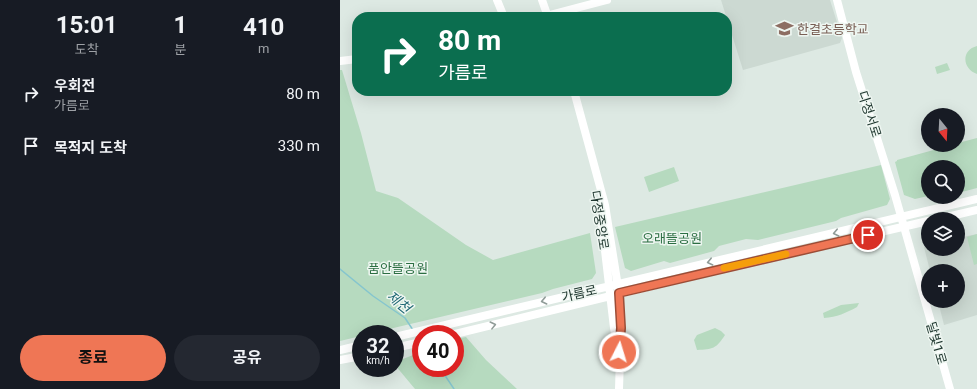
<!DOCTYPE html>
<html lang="ko">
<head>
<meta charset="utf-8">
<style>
  :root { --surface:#171b24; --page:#242831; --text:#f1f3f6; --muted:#9ea1a6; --accent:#ef7655 }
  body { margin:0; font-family:Roboto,"Noto Sans KR",sans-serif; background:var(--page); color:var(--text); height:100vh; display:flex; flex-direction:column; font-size:15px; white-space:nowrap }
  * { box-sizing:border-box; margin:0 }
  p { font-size:13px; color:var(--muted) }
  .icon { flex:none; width:22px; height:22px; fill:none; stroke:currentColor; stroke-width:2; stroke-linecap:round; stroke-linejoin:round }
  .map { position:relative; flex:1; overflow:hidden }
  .drawer { display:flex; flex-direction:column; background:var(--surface); width:340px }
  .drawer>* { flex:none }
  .banner { position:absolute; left:12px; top:12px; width:380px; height:84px; border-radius:16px; box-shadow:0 4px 16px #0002; background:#0b6e4f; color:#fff; overflow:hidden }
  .needle { width:26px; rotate:162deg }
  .buttons { position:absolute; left:581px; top:108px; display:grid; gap:8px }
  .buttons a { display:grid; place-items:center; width:44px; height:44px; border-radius:50%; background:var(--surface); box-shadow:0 4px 16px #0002; font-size:20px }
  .speed { position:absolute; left:12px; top:325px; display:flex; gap:8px; font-size:20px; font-weight:700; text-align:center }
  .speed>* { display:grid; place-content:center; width:52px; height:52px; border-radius:50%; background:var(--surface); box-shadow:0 4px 16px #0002; line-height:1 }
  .speed small { font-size:10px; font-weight:400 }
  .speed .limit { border:6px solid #d22; background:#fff; color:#111 }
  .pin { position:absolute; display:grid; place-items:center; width:34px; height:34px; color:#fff; margin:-17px; border:2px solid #fff; border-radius:50%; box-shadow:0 1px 4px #0007 }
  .me { position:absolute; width:44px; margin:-22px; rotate:5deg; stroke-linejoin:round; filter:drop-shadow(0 0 3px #0008) }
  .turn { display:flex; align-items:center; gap:14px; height:84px; padding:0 20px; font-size:18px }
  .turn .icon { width:52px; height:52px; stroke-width:2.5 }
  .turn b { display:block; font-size:28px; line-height:34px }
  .eta { display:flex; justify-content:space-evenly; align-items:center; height:68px; text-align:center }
  .eta b { font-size:24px; font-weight:700; line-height:28px }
  .action { display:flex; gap:8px; margin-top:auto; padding:8px 20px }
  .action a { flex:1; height:46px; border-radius:24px; background:var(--accent); color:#111; font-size:16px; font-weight:700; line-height:46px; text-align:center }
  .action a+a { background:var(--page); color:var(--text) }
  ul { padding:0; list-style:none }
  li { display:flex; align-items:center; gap:12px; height:52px; padding:0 20px }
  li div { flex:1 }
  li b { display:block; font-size:15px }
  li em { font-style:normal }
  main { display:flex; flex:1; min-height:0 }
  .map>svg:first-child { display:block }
  .built { fill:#ccd9d2 }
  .green { fill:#b6dabf }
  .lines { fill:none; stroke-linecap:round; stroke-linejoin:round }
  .stream { stroke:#85c5ce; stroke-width:1.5 }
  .minor { stroke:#fff; stroke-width:8 }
  .oneway { stroke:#909c98 }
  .route-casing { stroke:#9b4d37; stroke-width:10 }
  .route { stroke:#ef7655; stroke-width:7 }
  .slow { stroke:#f59e0b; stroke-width:7 }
  .labels { text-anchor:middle; stroke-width:3; stroke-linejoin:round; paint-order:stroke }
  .education-label { font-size:13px; fill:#785e54; stroke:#eef6f1; text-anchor:start }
  .street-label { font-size:13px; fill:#203830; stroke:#eef6f1 }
  .park-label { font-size:13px; fill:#2b6e42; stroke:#eef6f1 }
  .water-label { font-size:14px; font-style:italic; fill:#1c6672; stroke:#eef6f1 }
</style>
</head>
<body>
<main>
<section class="drawer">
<div class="eta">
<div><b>15:01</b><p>도착</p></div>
<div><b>1</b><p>분</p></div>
<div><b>410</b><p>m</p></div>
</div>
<ul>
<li><svg class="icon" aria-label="right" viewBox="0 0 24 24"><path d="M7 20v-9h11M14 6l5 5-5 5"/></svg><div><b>우회전</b><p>가름로</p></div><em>80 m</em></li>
<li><svg class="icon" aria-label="arrive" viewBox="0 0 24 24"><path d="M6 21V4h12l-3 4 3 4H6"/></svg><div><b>목적지 도착</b></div><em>330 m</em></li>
</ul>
<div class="action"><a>종료</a><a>공유</a></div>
</section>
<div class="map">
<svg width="637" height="389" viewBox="0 0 637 389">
  <rect width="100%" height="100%" fill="#dde9e3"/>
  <!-- built -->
  <path class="built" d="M 381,0 L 490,0 L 502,38 L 500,43 L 403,70 Z
    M 637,234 L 637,315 L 604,325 L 598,301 L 618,301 L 618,271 L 590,271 L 584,247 L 588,246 L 588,249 L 618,249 L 618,238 Z"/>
  <!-- green -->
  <path class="green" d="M 637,46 L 637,74 C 622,69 621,50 637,46 Z
    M 607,63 L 610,70 L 597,74 L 595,67 Z
    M 0,70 L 2,70 L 21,133 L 36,191 L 58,198 L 126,245 L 153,260 L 250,233 L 256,273 L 252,279 L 213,289 L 202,293 L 28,334 L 21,334 L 21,336 L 0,341 Z
    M 637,138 L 637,188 L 618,193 L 618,167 L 588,167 L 588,196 L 575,199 L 564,195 L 555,162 L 557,161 L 557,160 L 612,145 L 618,145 L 618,143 Z
    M 541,165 L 550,199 L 547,205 L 501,218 L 496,221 L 418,240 L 406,239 L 379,246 L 374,251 L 330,263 L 324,261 L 291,271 L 285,268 L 275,227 Z
    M 334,167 L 339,181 L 309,192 L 304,177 Z
    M 637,234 L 637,264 L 634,265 L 627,237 Z
    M 519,303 L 517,307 C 506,313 497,317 484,318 L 483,313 L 501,305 Z
    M 375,328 L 381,331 L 385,335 C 376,349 373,349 357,350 L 354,340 L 357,335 Z
    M 126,337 L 146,360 L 177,389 L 75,389 L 55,365 L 55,362 L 81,352 L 81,368 L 115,368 L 115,339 Z"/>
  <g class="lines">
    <!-- stream -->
    <path class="stream" d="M 0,269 L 33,296 L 65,318 L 73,330
      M 100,368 L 114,389"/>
    <!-- minor -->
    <path class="minor" d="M 157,0 L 164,17
      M 202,0 L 208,17
      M 497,0 L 516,72 L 555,195 L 610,389
      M 202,17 L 267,0
      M 0,61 L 17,59
      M 234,91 L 265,205 L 279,293 L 281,328 L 279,389
      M 261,216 L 274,328 L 277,344
      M 598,219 L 637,210
      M 115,334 L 352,276 L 588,221
      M 55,337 L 637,199
      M 55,348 L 81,342
      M 0,350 L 21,345
      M 0,360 L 21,356"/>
  </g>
  <!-- one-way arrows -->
  <defs><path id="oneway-chevron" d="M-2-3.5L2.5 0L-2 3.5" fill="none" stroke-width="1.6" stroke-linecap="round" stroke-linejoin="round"/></defs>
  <g class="oneway">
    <use href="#oneway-chevron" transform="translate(496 233) rotate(167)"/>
    <use href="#oneway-chevron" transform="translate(370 262) rotate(167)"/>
    <use href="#oneway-chevron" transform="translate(204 301) rotate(167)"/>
    <use href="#oneway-chevron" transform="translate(153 325) rotate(-14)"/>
  </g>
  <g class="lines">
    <defs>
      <path id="route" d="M 279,352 L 281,328 L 279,293 L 528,235"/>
    </defs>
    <!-- route casing -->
    <use href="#route" class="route-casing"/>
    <!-- route -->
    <use href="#route" class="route"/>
    <!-- slow -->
    <path class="slow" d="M 384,268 L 446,254"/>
  </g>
  <!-- icons -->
  <defs>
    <symbol id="school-bare" viewBox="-9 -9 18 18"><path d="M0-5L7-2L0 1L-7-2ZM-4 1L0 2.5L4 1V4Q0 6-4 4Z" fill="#8d6e63" stroke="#eef6f1" stroke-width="2.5" paint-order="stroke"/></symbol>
  </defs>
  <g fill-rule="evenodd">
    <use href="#school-bare" x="432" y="16" width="25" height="25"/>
  </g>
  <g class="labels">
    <!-- education labels -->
    <g class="education-label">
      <text x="457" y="34">한결초등학교</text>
    </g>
    <!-- street labels -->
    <g class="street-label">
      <text transform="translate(530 114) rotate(72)" y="5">다정서로</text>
      <text transform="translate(260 220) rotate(81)" y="5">다정중앙로</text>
      <text transform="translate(239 293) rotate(-13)" y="5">가름로</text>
      <text transform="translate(597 343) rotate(74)" y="5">달빛1로</text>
    </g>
    <!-- park labels -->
    <g class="park-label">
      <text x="332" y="243">오래뜰공원</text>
      <text x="58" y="273">품안뜰공원</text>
    </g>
    <!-- water labels -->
    <g class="water-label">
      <text transform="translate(59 302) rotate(39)" y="5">제천</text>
    </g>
  </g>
</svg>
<div class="buttons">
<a><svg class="needle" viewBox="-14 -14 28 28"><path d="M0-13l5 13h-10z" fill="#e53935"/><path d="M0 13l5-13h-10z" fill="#9ea1a6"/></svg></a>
<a><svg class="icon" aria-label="search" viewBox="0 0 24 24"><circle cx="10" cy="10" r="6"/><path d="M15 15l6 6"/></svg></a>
<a><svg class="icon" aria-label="layers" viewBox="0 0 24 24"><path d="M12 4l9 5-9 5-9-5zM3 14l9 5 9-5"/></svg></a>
<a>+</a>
</div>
<div class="speed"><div>32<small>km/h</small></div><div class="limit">40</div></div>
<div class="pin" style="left:528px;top:235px;background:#d93025"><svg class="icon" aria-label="arrive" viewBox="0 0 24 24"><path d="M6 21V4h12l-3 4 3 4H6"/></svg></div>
<svg class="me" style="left:279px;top:352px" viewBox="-20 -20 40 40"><circle r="17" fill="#ef7655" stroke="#fff" stroke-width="3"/><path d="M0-11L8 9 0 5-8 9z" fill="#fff"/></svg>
<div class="banner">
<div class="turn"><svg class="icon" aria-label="right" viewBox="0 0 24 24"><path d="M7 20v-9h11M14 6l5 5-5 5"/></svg><div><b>80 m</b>가름로</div></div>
</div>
</div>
</main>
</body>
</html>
